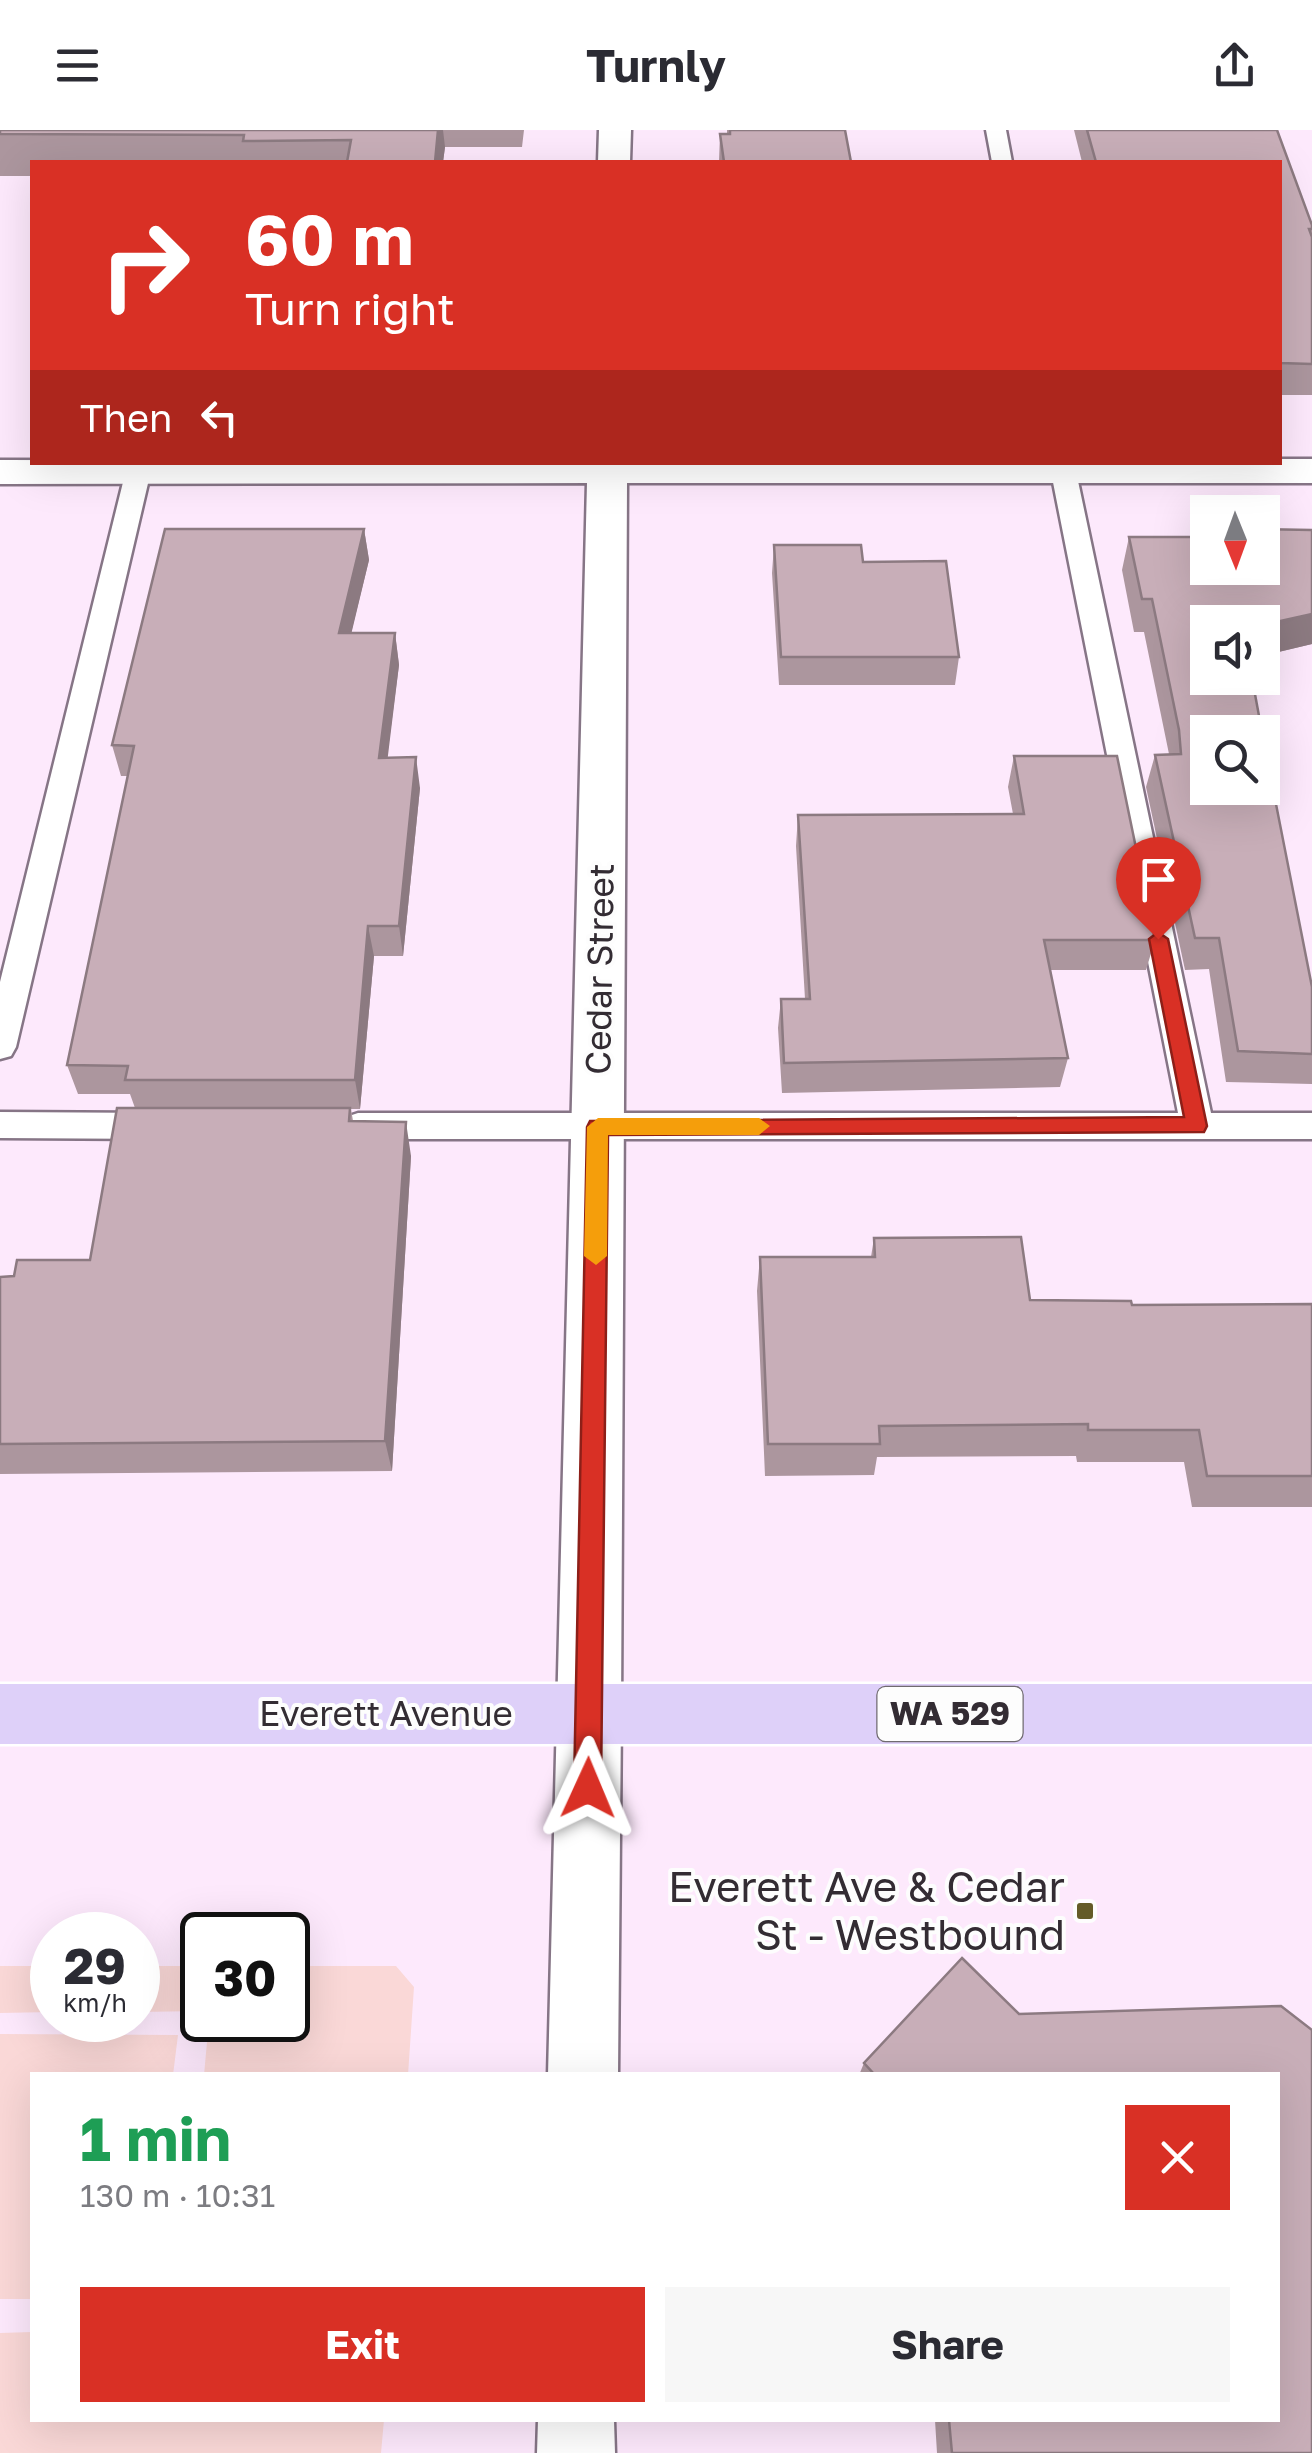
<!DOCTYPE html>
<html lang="en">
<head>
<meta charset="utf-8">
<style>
  :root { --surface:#fff; --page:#f7f7f7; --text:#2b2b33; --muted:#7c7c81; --accent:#d93025 }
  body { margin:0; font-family:"Golos Text",sans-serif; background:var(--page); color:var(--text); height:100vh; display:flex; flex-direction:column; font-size:38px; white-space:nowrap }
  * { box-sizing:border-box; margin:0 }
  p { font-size:32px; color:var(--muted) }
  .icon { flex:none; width:55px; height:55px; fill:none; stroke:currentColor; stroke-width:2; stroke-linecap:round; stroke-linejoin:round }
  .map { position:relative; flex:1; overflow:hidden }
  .details { position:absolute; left:30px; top:1942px; width:1250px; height:350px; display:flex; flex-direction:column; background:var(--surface); border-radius:0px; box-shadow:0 10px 40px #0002 }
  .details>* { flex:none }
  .banner { position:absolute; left:30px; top:30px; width:1252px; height:305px; border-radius:0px; box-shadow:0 10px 40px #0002; background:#d93025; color:#fff; overflow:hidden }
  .needle { width:65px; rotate:179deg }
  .buttons { position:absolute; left:1190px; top:365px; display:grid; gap:20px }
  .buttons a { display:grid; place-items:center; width:90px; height:90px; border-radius:0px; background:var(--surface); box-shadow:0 10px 40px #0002; font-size:50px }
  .speed { position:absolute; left:30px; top:1782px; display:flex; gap:20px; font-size:50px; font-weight:700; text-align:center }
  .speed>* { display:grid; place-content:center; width:130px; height:130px; border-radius:50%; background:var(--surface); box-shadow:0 10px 40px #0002; line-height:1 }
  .speed small { font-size:25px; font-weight:400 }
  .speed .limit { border:5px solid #111; border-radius:15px; background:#fff; color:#111 }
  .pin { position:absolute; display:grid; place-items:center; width:85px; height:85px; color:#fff; margin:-102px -42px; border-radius:50% 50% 50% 0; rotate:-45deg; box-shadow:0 0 10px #0007 }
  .pin .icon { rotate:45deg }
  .me { position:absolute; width:110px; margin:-55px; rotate:1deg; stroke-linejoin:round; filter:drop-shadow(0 0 8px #0008) }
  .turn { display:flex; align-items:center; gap:35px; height:210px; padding:0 50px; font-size:45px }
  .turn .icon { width:130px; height:130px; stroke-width:2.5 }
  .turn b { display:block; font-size:70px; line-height:85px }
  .then { display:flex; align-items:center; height:95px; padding:0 50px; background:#0003; gap:20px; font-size:38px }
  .round { display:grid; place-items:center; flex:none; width:105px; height:105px; border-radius:0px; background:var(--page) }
  .head { display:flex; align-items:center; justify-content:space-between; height:170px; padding:0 50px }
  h1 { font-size:60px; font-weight:700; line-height:75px; color:#1e9e55 }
  .primary-button { display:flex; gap:20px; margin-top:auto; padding:20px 50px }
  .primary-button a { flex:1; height:115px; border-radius:0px; background:var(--accent); color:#fff; font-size:40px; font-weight:700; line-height:115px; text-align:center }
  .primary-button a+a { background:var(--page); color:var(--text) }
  header { display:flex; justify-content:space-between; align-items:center; height:130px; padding:0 50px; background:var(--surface); font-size:45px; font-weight:700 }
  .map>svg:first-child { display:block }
  .green { fill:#fad8d7 }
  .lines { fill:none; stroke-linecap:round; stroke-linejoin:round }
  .service-casing { stroke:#867586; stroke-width:5 }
  .minor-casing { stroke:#867586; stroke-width:5 }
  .tertiary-casing { stroke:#867586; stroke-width:5 }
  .primary-casing { stroke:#fff; stroke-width:5 }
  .service { fill:#fff; fill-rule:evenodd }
  .minor { fill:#fff; fill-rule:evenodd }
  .tertiary { fill:#fff; fill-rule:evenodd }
  .primary { fill:#ded0f9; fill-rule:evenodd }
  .wall { fill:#ac969e }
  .shaded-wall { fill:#8c7a81 }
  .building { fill:#c8aeb8; stroke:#8c7a81; stroke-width:2.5 }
  .route { fill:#d93025; stroke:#8d1f18; stroke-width:2.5 }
  .slow { fill:#f59e0b }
  .poi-dot { fill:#645b27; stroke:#fdfdfd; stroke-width:4 }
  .labels { text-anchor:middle; stroke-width:8; stroke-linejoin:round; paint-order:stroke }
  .shield { fill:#fdfdfd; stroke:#706b70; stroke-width:2.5 }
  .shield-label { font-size:32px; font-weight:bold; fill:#332c33 }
  .street-label { font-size:35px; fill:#332c33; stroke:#fdfdfd }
  .near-poi-label { font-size:42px; fill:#332c33; stroke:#fdfdfd; text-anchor:end }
</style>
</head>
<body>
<header><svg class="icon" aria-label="menu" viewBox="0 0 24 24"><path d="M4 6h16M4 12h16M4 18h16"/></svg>Turnly<svg class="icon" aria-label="share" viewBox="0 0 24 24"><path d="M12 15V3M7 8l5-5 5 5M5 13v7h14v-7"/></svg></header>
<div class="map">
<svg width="1312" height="2323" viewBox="0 0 1312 2323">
  <rect width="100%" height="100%" fill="#fde9fc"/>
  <!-- green -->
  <path class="green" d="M 0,1836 L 52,1836 L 52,1882 L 0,1883 Z
    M 138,1836 L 202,1836 L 202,1881 L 138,1882 Z
    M 288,1836 L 396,1836 L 414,1857 L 408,1945 L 204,1945 L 209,1890 L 288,1890 Z
    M 0,1904 L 178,1905 L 173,1945 L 32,1945 L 32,2169 L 0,2169 Z
    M 32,2202 L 32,2290 L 384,2290 L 381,2323 L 0,2323 L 0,2203 Z"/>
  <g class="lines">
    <defs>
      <path id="service" d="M 986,0 L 1006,0 L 1012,32 L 992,32 Z
        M 128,332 L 153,332 L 16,917 L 11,926 L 0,929 L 0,852 Z
        M 1049,332 L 1074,332 L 1211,983 L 1312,983 L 1312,1009 L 358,1009 L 346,1005 L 342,996 L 346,987 L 358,983 L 1178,983 Z
        M 0,982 L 161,983 L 173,987 L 177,996 L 173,1005 L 161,1009 L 0,1008 Z"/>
      <path id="minor" d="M 589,1555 L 611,1564 L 621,1585 L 618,1945 L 548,1945 L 557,1585 L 567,1564 Z
        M 538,2290 L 614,2290 L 615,2323 L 537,2323 Z"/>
      <path id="tertiary" d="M 599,0 L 631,0 L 630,32 L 598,32 Z
        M 1280,329 L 1312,329 L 1312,353 L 627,353 L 621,1585 L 611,1606 L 589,1615 L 567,1606 L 557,1585 L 587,353 L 0,354 L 0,330 L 1280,332 Z"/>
      <path id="primary" d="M 0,1554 L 1312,1554 L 1312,1614 L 0,1614 Z"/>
    </defs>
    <!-- service casing -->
    <use href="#service" class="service-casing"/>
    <!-- minor casing -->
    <use href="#minor" class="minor-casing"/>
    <!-- tertiary casing -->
    <use href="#tertiary" class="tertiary-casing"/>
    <!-- primary casing -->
    <use href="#primary" class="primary-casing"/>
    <!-- service -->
    <use href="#service" class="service"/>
    <!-- minor -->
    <use href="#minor" class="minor"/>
    <!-- tertiary -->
    <use href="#tertiary" class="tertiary"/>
    <!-- primary -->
    <use href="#primary" class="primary"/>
  </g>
  <!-- wall -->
  <path class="wall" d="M 0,0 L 524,0 L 522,17 L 445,17 L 443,32 L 32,32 L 32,46 L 0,46 Z
    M 727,0 L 845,0 L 851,32 L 719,32 L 720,4 L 727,4 Z
    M 1074,0 L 1277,0 L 1312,95 L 1312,265 L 1280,265 L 1280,32 L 1082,32 Z
    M 364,399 L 369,430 L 351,503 L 395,503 L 399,535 L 387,627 L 420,658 L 403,826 L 374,826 L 360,979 L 351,979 L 353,991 L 411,1026 L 392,1341 L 0,1344 L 0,1147 L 14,1146 L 90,1130 L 135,978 L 130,964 L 78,964 L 67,935 L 128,646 L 121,646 L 112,615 Z
    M 1312,400 L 1312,514 L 1262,526 L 1208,492 L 1312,857 L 1312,954 L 1226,952 L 1209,839 L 1185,840 L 1146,657 L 1155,625 L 1169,624 L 1144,502 L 1134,502 L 1122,440 L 1129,407 L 1208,438 Z
    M 774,415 L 863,432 L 959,527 L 955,555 L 779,555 L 772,443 Z
    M 1014,626 L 1155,810 L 1146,840 L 1050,840 L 1068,928 L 1060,957 L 782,963 L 778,898 L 781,869 L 805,869 L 796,716 L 798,685 L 1013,684 L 1008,657 Z
    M 874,1108 L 1030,1170 L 1132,1175 L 1312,1174 L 1312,1377 L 1192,1377 L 1184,1332 L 1077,1332 L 1076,1326 L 877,1327 L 874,1345 L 765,1346 L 757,1161 L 760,1127 L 871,1127 Z
    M 962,1828 L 1019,1884 L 1281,1876 L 1312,1900 L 1312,2323 L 937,2323 L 935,2290 L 1278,2290 L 1278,1945 L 859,1945 L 864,1933 Z"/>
  <!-- shaded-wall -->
  <path class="shaded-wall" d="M 438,0 L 443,0 L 445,17 L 443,32 L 435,32 Z
    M 364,399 L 369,430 L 344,534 L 339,503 Z
    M 1312,484 L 1312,514 L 1262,526 L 1262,495 Z
    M 395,503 L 399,535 L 384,658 L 379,628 Z
    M 416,627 L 420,658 L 403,826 L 399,796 Z
    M 368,796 L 374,826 L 360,979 L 355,950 Z
    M 406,992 L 411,1026 L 392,1341 L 385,1311 Z"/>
  <!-- building -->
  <path class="building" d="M 0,0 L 438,0 L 435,32 L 347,32 L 351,10 L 243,11 L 244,5 L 0,4 Z
    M 730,0 L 845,0 L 851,32 L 724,32 L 720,4 L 730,4 Z
    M 1087,0 L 1277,0 L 1312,95 L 1312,99 L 1309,99 L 1312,107 L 1312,234 L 1280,233 L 1280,32 L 1096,32 Z
    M 165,399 L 364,399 L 339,503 L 395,503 L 379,628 L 416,627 L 399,796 L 368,796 L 355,950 L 125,950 L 128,936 L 67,935 L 134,616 L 112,615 Z
    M 1262,399 L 1312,400 L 1312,484 L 1262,495 L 1262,492 L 1208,492 L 1208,548 L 1252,548 L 1262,602 L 1208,602 L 1208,658 L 1262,658 L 1262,603 L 1312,857 L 1312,924 L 1238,921 L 1219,808 L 1195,808 L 1155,625 L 1181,624 L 1179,600 L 1152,469 L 1142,469 L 1129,407 L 1208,407 L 1208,438 L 1262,438 Z
    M 774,415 L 861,415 L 863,432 L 946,431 L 959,527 L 781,527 Z
    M 1014,626 L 1117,626 L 1155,810 L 1044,810 L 1068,928 L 784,933 L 781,869 L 810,869 L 798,685 L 1024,684 Z
    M 117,978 L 350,978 L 349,991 L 406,992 L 385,1311 L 0,1314 L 0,1147 L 14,1146 L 17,1130 L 90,1130 Z
    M 1021,1107 L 1030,1170 L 1131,1171 L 1132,1175 L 1312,1174 L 1312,1346 L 1207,1346 L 1199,1300 L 1088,1300 L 1088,1294 L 879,1296 L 880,1314 L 768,1314 L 760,1127 L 875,1127 L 874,1108 Z
    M 962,1828 L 1019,1884 L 1281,1876 L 1312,1900 L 1312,2323 L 952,2323 L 949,2290 L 1278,2290 L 1278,1945 L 875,1945 L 864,1933 Z"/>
  <!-- route -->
  <path class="route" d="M 1158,802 L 1168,809 L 1207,996 L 1204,1002 L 608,1005 L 601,1658 L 597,1667 L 588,1670 L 578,1667 L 574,1658 L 587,997 L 590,991 L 1184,987 L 1149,809 Z"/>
  <!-- slow -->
  <path class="slow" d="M 598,988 L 759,988 L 770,996 L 759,1005 L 608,1005 L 607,1126 L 596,1135 L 584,1126 L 587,997 Z"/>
  <!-- markers -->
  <rect class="poi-dot" x="1075" y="1771" width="20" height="20" rx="5"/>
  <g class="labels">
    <!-- shield labels -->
    <rect class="shield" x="877.5" y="1557" width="145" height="54" rx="8"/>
    <g class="shield-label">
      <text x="950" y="1595">WA 529</text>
    </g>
    <!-- street labels -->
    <g class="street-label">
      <text transform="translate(600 839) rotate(-89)" y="12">Cedar Street</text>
      <text x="386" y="1596">Everett Avenue</text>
    </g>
    <!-- near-poi labels -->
    <g class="near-poi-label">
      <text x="1065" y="1772">Everett Ave &amp; Cedar<tspan x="1065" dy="48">St - Westbound</tspan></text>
    </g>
  </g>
</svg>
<div class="buttons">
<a><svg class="needle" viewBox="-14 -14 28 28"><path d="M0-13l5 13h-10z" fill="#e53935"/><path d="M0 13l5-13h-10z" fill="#7c7c81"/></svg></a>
<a><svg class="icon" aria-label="sound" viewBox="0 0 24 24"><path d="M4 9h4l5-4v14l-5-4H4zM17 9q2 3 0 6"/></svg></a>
<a><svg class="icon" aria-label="search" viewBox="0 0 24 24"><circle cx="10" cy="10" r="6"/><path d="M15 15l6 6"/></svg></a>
</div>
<div class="speed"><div>29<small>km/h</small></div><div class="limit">30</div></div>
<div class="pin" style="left:1158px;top:809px;background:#d93025"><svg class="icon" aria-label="arrive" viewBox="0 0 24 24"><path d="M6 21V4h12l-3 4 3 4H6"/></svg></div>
<svg class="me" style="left:588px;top:1658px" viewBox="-20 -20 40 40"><path d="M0-17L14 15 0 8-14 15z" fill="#d93025" stroke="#fff" stroke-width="4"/></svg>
<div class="banner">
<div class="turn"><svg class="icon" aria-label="right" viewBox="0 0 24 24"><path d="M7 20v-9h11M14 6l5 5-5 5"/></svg><div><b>60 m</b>Turn right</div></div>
<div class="then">Then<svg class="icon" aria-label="left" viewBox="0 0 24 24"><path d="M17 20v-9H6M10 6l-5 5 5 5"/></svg></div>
</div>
<section class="details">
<div class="head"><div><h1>1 min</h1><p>130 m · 10:31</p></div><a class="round" style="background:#d93025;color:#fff"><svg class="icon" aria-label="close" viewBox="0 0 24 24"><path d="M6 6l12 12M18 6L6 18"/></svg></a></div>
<div class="primary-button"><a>Exit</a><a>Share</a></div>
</section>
</div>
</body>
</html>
